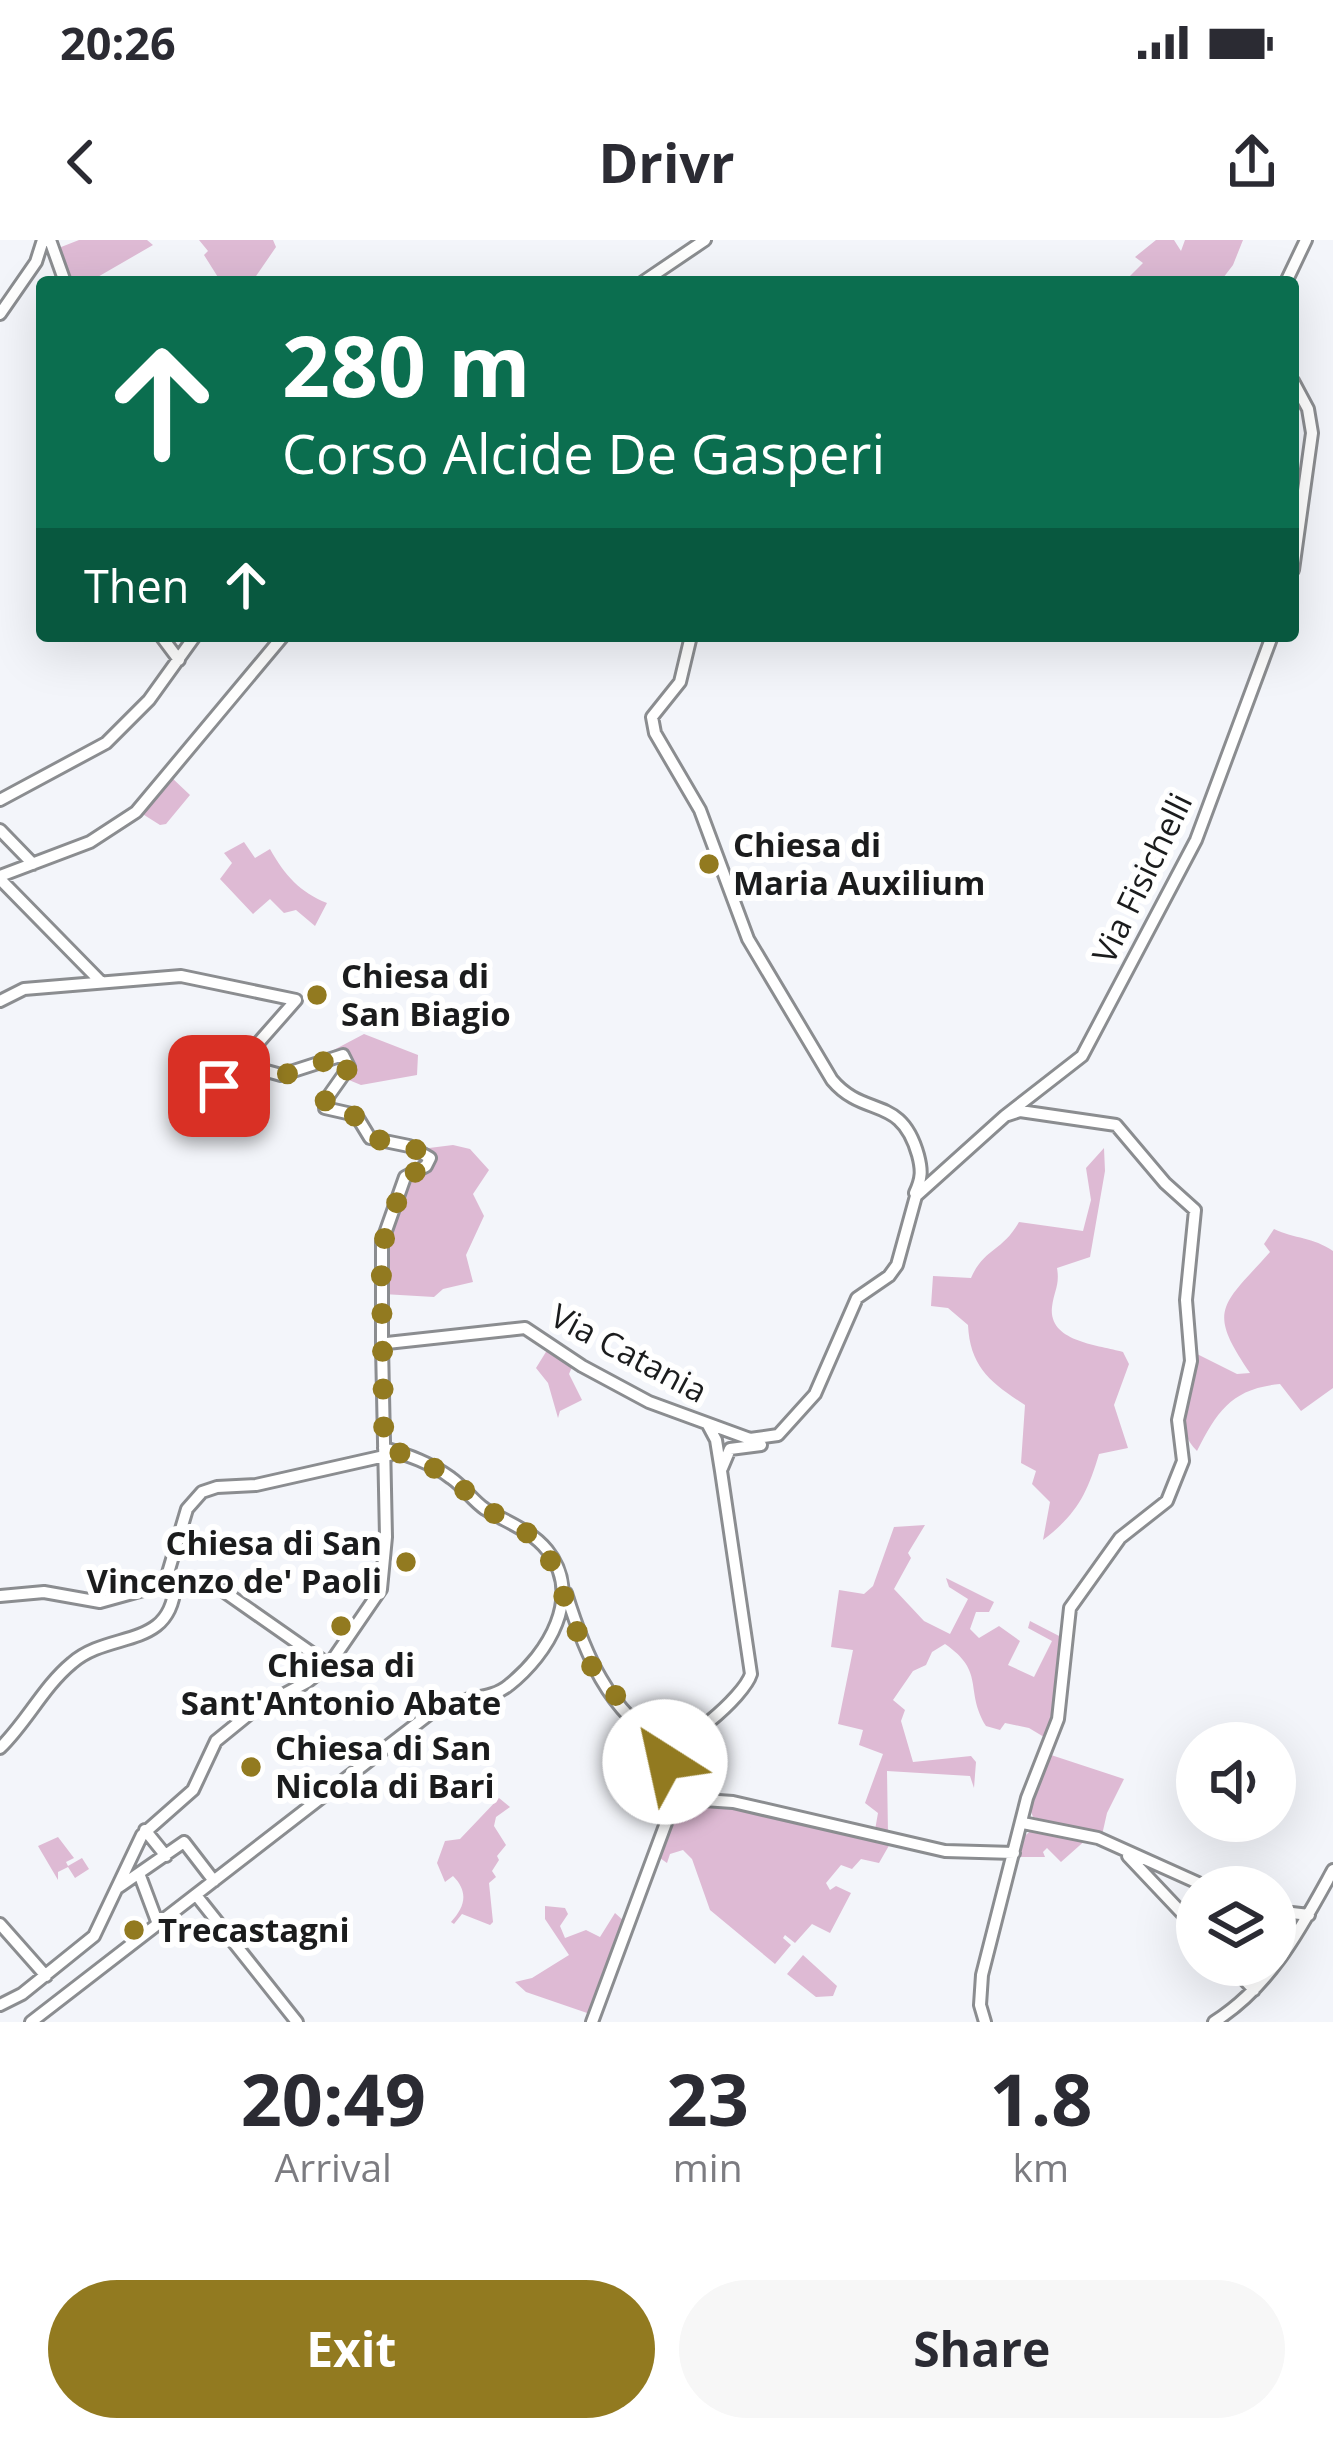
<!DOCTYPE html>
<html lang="en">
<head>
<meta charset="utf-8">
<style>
  :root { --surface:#fff; --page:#f7f7f7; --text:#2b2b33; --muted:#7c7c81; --accent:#927a20 }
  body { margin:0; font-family:"Open Sans",sans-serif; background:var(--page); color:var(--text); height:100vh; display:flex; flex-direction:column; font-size:45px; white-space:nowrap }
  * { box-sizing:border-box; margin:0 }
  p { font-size:39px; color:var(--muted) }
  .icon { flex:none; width:66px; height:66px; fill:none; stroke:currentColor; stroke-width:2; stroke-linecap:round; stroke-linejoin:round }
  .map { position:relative; height:1782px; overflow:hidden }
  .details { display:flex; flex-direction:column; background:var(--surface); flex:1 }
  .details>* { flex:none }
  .hud { position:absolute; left:36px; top:36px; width:1263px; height:366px; border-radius:12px; box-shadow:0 12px 48px #0002; background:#0b6e4f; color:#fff; overflow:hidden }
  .buttons { position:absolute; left:1176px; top:1482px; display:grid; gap:24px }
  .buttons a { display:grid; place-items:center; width:120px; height:120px; border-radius:50%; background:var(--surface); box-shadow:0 12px 48px #0002; font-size:60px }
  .pin { position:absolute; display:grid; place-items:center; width:102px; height:102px; color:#fff; margin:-51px; border-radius:24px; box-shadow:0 6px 18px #0006 }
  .me { position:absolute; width:132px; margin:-66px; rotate:325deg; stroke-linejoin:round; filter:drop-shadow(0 0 9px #0008) }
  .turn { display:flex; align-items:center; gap:42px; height:252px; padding:0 48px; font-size:54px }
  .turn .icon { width:156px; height:156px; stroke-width:2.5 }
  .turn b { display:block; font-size:84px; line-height:102px }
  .then { display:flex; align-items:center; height:114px; padding:0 48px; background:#0003; gap:24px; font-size:45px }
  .eta { display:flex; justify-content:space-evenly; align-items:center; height:204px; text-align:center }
  .eta b { font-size:72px; font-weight:700; line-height:84px }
  .primary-button { display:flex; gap:24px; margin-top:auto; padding:24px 48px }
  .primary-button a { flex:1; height:138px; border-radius:72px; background:var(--accent); color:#fff; font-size:48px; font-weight:700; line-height:138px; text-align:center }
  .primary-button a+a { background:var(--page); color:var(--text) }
  .status { display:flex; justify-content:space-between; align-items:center; height:84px; padding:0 60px; background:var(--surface); direction:ltr }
  .status svg { height:33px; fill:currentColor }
  header { display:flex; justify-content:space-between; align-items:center; height:156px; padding:0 48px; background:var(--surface); font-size:54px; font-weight:700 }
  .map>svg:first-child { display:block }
  .green { fill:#debad4 }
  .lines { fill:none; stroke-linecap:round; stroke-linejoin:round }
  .secondary-casing { stroke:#8b8d90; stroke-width:16 }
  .secondary { stroke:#fff; stroke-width:10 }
  .route { stroke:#927a20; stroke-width:21; stroke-dasharray:0 37.8 }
  .poi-dot { fill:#927a20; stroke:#fff; stroke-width:4.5 }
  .labels { text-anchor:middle; stroke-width:12; stroke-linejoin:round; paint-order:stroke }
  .poi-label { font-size:33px; font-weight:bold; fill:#1b1c1d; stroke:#fff; text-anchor:start }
  .street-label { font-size:33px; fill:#1b1c1d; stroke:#fff }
</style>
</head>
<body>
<div class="status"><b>20:26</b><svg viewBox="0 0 49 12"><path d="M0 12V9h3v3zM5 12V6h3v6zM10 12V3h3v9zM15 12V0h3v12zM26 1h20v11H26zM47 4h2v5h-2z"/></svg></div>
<header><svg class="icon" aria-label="back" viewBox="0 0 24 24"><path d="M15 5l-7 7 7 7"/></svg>Drivr<svg class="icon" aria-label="share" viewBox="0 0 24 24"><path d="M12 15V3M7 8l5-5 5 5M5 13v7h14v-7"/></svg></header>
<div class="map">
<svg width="1333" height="1782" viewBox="0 0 1333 1782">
  <rect width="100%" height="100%" fill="#f3f5fa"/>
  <!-- green -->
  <path class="green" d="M 79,0 L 147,0 L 153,5 L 89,42 L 68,42 L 56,9 Z
    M 199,0 L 273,0 L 276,7 L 252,42 L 221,42 L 204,15 L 208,11 Z
    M 1156,0 L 1174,0 L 1181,11 L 1185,0 L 1243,0 L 1233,25 L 1220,42 L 1124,42 L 1143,23 L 1135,17 Z
    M 171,537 L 190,555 L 166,584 L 160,585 L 141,573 Z
    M 244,602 L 255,618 L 270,609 C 285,636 300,652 327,663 L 315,686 L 296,670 L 284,673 L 270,659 L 253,674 L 220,639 L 232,623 L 224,613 Z
    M 364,794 L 418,815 L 417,835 L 361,845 L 344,838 L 351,821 L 326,818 L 323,812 L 328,813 Z
    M 453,905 L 470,909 L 489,930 L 473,954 L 484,976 L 466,1015 L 473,1042 L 443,1049 L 434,1057 L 383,1054 C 383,1007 388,952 431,925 L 421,909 Z
    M 1104,908 L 1105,931 L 1090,1017 L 1057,1028 C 1060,1045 1054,1051 1052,1067 C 1048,1102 1099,1105 1123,1112 L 1129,1124 L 1114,1165 L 1128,1208 L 1099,1214 C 1087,1254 1077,1274 1043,1300 L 1050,1262 L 1032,1244 L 1036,1231 L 1021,1223 L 1025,1165 C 991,1143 970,1127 968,1085 L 948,1068 L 931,1066 L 933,1036 L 971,1038 C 984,1008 1002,1012 1019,982 L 1083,991 L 1091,960 L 1086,928 Z
    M 1274,989 C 1295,999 1313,997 1333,1011 L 1333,1148 L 1301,1171 L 1280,1144 C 1232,1149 1218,1170 1197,1211 C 1170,1185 1189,1146 1195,1113 L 1237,1134 L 1250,1133 C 1206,1069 1222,1066 1270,1012 L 1264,1004 Z
    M 549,1107 L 573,1125 L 569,1134 L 582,1160 L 560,1171 L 558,1178 L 548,1143 L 536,1128 Z
    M 925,1285 L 908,1313 L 911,1318 L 894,1349 L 924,1381 L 950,1394 L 968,1359 L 949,1347 L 946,1338 L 994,1362 L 989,1372 L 976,1372 L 970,1389 L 979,1398 L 999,1386 L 1020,1401 L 1008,1425 L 1034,1437 L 1052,1401 L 1028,1388 L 1030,1381 L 1063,1398 L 1050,1495 L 1044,1497 L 1029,1488 L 1005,1483 L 1000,1490 L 986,1486 C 964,1450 986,1432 945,1404 L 932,1412 L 926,1425 L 913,1431 L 893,1460 L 905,1470 L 901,1481 L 913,1522 L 971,1516 L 976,1522 L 974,1548 L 970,1536 L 887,1531 L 888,1594 L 875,1590 L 878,1573 L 865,1563 L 883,1514 L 859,1505 L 863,1490 L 838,1484 L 853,1410 L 831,1407 L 839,1350 L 864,1354 L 873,1346 L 894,1287 Z
    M 1048,1514 L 1124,1539 L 1107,1573 L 1102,1595 L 1033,1577 L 1029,1566 Z
    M 499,1558 L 510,1567 L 496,1577 L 494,1586 L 506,1605 L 497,1616 L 499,1620 L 492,1631 L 496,1637 L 489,1643 L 493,1682 L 490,1685 L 462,1674 L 454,1684 L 451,1682 C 465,1667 469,1652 453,1636 L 445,1642 L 437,1623 L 445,1601 L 460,1599 Z
    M 712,1563 L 891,1602 L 879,1623 L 861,1619 L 852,1629 L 841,1625 L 826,1643 L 830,1650 L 836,1646 L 851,1653 L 830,1693 L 812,1684 L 795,1703 L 785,1695 L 783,1698 L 791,1705 L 775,1724 L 710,1670 L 692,1619 L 683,1610 L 670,1614 L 667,1623 L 657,1616 L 672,1576 Z
    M 1033,1589 L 1088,1598 L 1061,1622 L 1047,1608 L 1043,1612 L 1045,1617 L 1015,1617 L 1021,1599 Z
    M 58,1597 L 74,1618 L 66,1622 L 68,1626 L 82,1618 L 89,1629 L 75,1638 L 68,1627 L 58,1632 L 58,1640 L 38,1606 Z
    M 545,1666 L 565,1668 L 568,1674 L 560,1686 L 565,1698 L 586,1690 L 600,1697 L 615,1673 L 625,1682 L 590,1774 L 526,1752 L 515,1742 L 532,1738 L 569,1715 L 545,1679 Z
    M 803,1715 L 837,1746 L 833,1756 L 816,1757 L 787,1734 Z"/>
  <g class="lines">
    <defs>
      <path id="secondary" d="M 50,0 L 65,42
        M 643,42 L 705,0
        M 1286,42 L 1306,0
        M 0,74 L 36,22 L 43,0
        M 1293,141 L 1308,169 L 1312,193 L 1293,330
        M 161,396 L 179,420
        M 691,396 L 680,442 L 652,477 L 655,493 L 700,570 L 748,699 L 832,840 C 865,879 901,854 918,915 C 922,930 922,938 915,953
        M 0,560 L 106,503 L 149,460 L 195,396
        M 0,590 L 33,624
        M 0,636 L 90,602 L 136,572 L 283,396
        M 0,639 L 101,742
        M 0,761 L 24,749 L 181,736 L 296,760 L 252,810 L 212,838 C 229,860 244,840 263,830 L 281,835 L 343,815 L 349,827 L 325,861 L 325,868 L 356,875 L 370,898 L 409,906 L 430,918 L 426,926 L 405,937 L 382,1002 L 382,1105
        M 387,1103 L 525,1088 L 582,1126 L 649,1162 L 750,1199 L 778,1195 L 815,1154 L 857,1058 L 889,1036 L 897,1025 L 916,956 L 1005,876 L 1082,816 L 1196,600 L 1272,396
        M 722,1228 L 730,1209 L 761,1205
        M 174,1342 L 202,1341 L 219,1348 L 329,1425
        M 165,1343 L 187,1269 L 202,1252 L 217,1247 L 256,1245 L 389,1215
        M 566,1353 C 584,1411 608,1473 665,1504
        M 0,1356 L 44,1352 L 100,1362 L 165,1344
        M 0,1508 C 27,1482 43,1447 72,1423 C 110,1390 170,1410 175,1346
        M 657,1509 C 679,1512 744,1457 751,1434 L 721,1231 L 716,1200 L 708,1185
        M 672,1542 L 689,1559 L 733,1562 L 945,1611 L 1014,1613
        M 1023,1583 L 1098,1598 L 1207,1647
        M 145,1590 L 166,1616
        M 1128,1616 L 1197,1689
        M 140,1636 L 158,1684
        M 119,1647 L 184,1602 L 214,1641
        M 196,1655 L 297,1782
        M 1275,1671 L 1309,1675
        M 0,1684 L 46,1736
        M 1231,1725 L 1254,1750
        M 0,1765 L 22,1754 L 94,1696 L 142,1595 L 193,1550 L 216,1501 L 253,1471 L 307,1442 L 329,1425 L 381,1349 L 386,1297 L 382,1106
        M 31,1782 L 432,1472 C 460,1455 489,1462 509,1445 C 548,1414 584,1356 547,1310 C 531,1290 506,1282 485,1269 C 473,1261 464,1247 451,1238 C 431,1223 408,1215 384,1208
        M 592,1782 L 673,1564 C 675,1544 665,1527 667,1508
        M 985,1782 L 980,1765 L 982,1735 L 1027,1558 L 1058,1479 L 1070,1368 L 1120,1298 L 1167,1261 L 1183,1221 L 1178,1180 L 1191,1121 L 1186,1060 L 1195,970 L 1165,943 L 1116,885 L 1020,871 L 1008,875
        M 1214,1782 C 1272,1745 1301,1688 1333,1630"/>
    </defs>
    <!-- secondary casing -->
    <use href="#secondary" class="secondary-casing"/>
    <!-- secondary -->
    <use href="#secondary" class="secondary"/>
  </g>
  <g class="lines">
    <!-- route -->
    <path class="route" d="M 219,846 L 230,850 L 260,831 L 281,836 L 343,815 L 349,827 L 325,861 L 325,868 L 358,877 L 370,898 L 410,906 L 430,918 L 426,926 L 405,938 L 381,1009 L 384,1208 L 416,1218 L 450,1237 L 483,1267 L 526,1292 L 546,1309 L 589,1423 L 640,1485 L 665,1504 L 665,1522"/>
  </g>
  <!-- markers -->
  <g class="poi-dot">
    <circle cx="709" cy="624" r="12"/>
    <circle cx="317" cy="755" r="12"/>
    <circle cx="406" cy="1322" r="12"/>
    <circle cx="341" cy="1386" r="12"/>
    <circle cx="251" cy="1527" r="12"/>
    <circle cx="134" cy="1690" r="12"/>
  </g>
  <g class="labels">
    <!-- poi labels -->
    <g class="poi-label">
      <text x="733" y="617">Chiesa di<tspan x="733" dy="38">Maria Auxilium</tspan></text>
      <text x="341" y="748">Chiesa di<tspan x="341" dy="38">San Biagio</tspan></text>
      <text x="382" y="1315" text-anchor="end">Chiesa di San<tspan x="382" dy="38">Vincenzo de' Paoli</tspan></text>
      <text x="341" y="1437" text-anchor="middle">Chiesa di<tspan x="341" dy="38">Sant'Antonio Abate</tspan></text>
      <text x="275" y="1520">Chiesa di San<tspan x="275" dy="38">Nicola di Bari</tspan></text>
      <text x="158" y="1702">Trecastagni</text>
    </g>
    <!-- street labels -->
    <g class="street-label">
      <text transform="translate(1142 638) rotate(-64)" y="12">Via Fisichelli</text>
      <text transform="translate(629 1113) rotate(28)" y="12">Via Catania</text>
    </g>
  </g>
</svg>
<div class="buttons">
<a><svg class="icon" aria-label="sound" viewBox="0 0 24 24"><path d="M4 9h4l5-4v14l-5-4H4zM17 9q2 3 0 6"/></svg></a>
<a><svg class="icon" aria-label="layers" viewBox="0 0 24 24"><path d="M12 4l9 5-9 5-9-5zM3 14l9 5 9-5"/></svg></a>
</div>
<div class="pin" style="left:219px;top:846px;background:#d93025"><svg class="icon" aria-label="arrive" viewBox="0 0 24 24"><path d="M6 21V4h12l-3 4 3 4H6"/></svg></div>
<svg class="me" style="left:665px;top:1522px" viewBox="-20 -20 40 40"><circle r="19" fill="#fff"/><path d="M0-13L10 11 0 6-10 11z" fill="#927a20"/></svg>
<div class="hud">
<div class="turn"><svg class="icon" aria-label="ahead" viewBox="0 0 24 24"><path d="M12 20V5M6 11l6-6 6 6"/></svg><div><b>280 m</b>Corso Alcide De Gasperi</div></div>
<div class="then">Then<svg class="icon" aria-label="ahead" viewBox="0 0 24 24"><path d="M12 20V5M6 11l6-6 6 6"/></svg></div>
</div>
</div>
<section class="details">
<div class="eta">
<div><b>20:49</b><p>Arrival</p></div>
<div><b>23</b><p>min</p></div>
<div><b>1.8</b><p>km</p></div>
</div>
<div class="primary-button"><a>Exit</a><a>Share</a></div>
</section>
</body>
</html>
